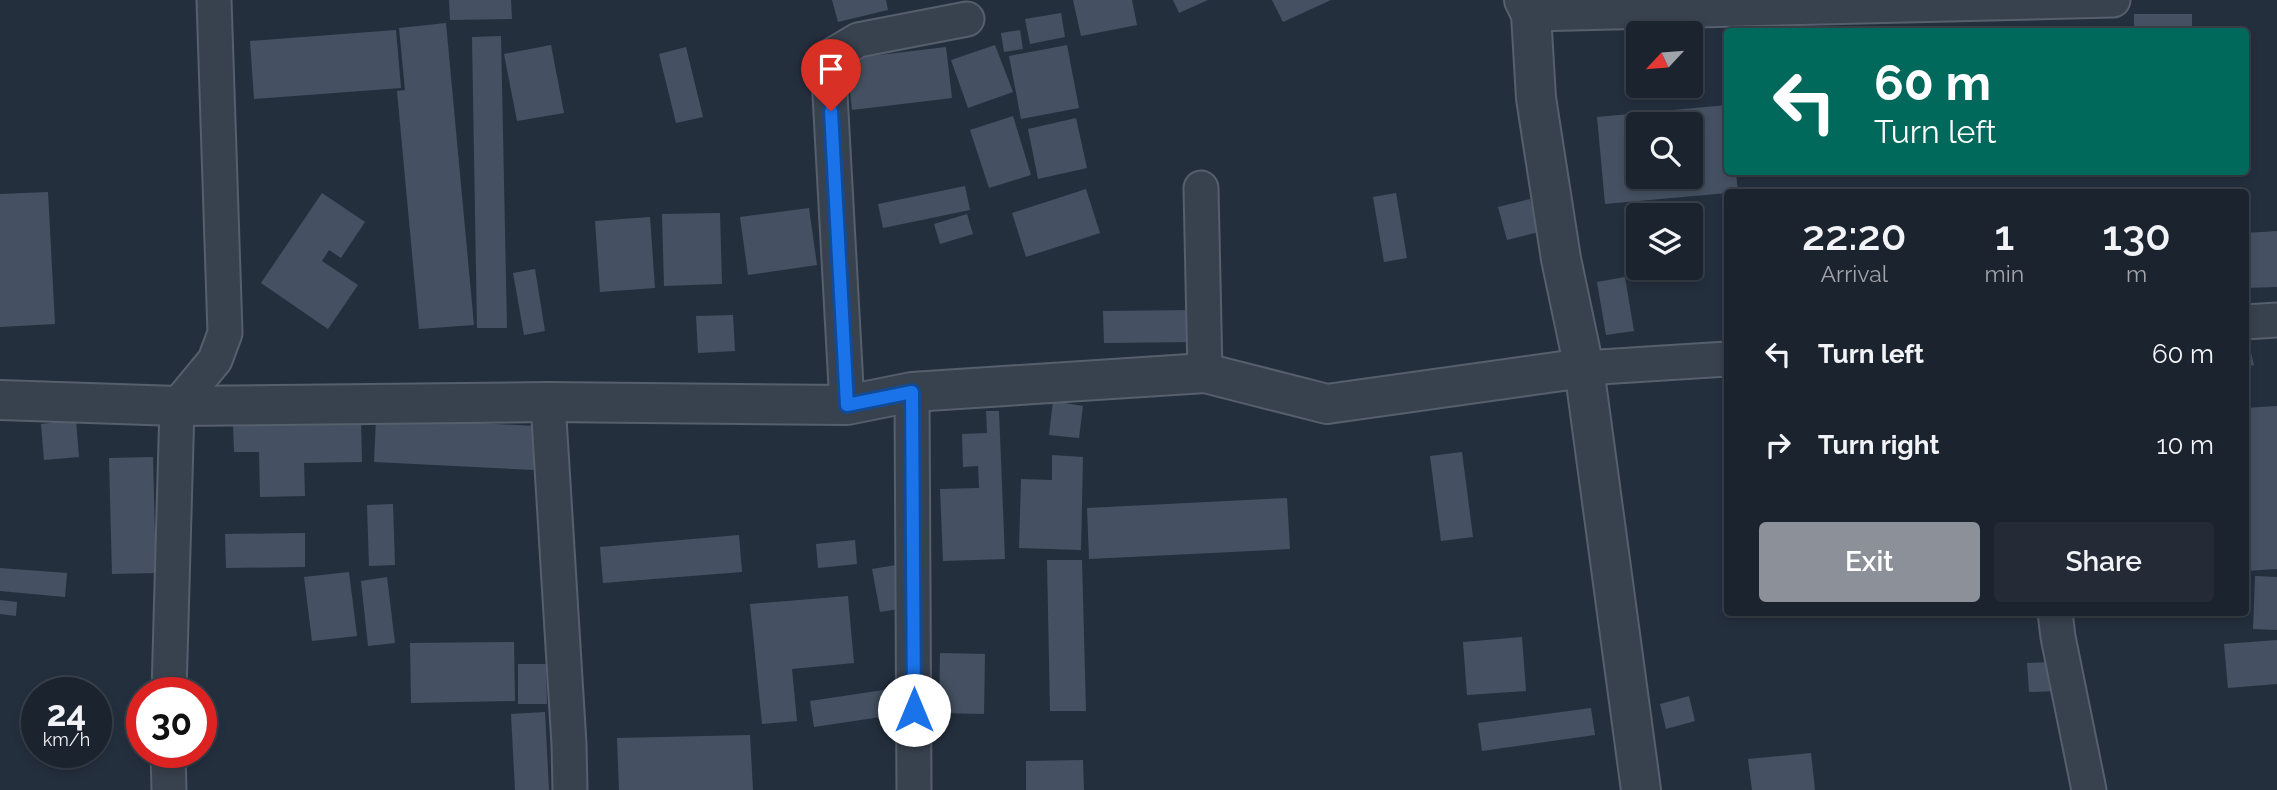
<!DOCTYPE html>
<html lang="en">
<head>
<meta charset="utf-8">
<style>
  :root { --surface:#1b232e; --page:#242b36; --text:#f1f3f6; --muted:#a0a4aa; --line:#39404a; --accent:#8c9099 }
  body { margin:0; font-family:Raleway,sans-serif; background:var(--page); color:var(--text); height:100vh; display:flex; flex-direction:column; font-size:26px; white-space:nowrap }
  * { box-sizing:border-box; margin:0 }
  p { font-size:23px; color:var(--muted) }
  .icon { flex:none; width:38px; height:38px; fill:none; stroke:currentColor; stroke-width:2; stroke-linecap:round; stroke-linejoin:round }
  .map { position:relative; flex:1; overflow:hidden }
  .details { position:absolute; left:1724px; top:189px; width:525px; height:427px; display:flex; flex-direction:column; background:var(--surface); border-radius:7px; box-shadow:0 4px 10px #0003,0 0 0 2px var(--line) }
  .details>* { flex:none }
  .top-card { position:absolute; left:1724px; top:28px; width:525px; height:147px; border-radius:7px; box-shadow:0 4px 10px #0003,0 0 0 2px var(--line); background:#00695c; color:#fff; overflow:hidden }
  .needle { width:46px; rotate:244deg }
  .buttons { position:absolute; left:1626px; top:21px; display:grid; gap:14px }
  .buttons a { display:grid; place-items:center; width:77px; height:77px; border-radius:7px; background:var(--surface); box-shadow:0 4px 10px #0003,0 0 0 2px var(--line); font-size:35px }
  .speed { position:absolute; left:21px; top:677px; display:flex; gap:14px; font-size:35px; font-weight:700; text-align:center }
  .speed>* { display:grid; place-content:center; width:91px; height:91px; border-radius:50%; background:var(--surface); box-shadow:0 4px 10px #0003,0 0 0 2px var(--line); line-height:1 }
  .speed small { font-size:18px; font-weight:400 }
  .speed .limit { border:10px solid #d22; background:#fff; color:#111 }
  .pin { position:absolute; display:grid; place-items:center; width:60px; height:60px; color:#fff; margin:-72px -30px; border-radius:50% 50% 50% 0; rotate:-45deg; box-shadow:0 0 7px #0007 }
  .pin .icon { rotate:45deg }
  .me { position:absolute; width:77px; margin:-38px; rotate:0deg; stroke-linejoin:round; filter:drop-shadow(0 0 5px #0008) }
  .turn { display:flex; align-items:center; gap:24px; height:147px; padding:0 35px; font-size:32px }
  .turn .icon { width:91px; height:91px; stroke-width:2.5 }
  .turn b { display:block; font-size:49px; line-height:60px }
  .eta { display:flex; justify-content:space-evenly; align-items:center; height:119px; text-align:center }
  .eta b { font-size:42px; font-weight:600; line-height:49px }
  .action { display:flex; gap:14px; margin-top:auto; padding:14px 35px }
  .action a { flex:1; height:80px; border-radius:7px; background:var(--accent); color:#fff; font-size:28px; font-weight:600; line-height:80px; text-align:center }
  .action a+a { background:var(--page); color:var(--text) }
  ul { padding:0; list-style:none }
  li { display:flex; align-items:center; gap:21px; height:91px; padding:0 35px }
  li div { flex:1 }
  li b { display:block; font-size:26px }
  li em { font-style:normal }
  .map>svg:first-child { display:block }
  .building { fill:#455162; fill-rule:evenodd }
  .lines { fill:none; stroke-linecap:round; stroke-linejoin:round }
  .minor-casing { stroke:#565f6c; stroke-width:37 }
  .tertiary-casing { stroke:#565f6c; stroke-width:42 }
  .minor { stroke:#38414e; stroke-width:33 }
  .tertiary { stroke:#38414e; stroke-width:38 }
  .route-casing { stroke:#114b97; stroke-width:18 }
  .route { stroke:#1a73e8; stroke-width:12 }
</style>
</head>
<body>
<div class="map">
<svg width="2277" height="790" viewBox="0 0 2277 790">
  <rect width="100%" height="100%" fill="#242f3e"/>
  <!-- building -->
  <path class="building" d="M 449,0 L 511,0 L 512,19 L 450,20 Z
    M 832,0 L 886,0 L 888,10 L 838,22 Z
    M 1073,0 L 1132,0 L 1137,25 L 1081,36 Z
    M 1173,0 L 1208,0 L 1179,13 Z
    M 1272,0 L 1331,0 L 1283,22 Z
    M 1061,13 L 1065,37 L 1030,44 L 1025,19 Z
    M 2134,14 L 2192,14 L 2192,32 L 2134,32 Z
    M 446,23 L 474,325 L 419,329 L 397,91 L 405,90 L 399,28 Z
    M 396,30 L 401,88 L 254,99 L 250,41 Z
    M 1020,30 L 1023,49 L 1004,52 L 1001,33 Z
    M 501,36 L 507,328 L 477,328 L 472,37 Z
    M 551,45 L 564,113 L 517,121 L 504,54 Z
    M 995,45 L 1013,92 L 968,108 L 951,60 Z
    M 1067,45 L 1079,108 L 1021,119 L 1009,56 Z
    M 686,47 L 703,117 L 676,123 L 659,54 Z
    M 946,47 L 952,98 L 852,110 L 846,59 Z
    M 1727,105 L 1727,172 L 1736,172 L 1738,192 L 1605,204 L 1597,117 ZM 1638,124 L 1690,124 L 1690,177 L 1638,177 Z
    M 1013,116 L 1031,175 L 989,188 L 970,130 Z
    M 1076,118 L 1087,168 L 1038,179 L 1028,129 Z
    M 965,186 L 970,210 L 883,228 L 878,204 Z
    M 1086,189 L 1100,233 L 1026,257 L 1012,213 Z
    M 48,192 L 55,324 L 0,327 L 0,194 Z
    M 322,193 L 365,222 L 341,258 L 329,250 L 322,261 L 358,285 L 328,329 L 261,283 Z
    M 1396,193 L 1407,258 L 1384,262 L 1373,197 Z
    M 1530,199 L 1539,232 L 1507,240 L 1498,207 Z
    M 809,208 L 817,265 L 748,275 L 740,217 Z
    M 720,213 L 722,284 L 664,286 L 662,214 Z
    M 967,214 L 973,234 L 940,244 L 934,224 Z
    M 650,217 L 655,288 L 600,292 L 595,221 Z
    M 2277,231 L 2277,287 L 2245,288 L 2245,233 Z
    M 535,269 L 545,331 L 524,335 L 513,273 Z
    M 1625,277 L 1634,331 L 1606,335 L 1597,282 Z
    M 1195,310 L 1196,342 L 1104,343 L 1103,311 Z
    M 733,315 L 735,351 L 698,353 L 696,316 Z
    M 2245,340 L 2248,340 L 2254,365 L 2245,367 Z
    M 1053,401 L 1083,406 L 1079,438 L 1049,435 Z
    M 2277,406 L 2277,569 L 2245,571 L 2245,408 Z
    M 986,411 L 999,411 L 1005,559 L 943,561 L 940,489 L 979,488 L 978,466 L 963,467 L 962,434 L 987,433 Z
    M 376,418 L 536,426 L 534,470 L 374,462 Z
    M 76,420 L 79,457 L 44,460 L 41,424 Z
    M 361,420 L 362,462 L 304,463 L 305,496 L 260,497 L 259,452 L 234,452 L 233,422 Z
    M 1462,452 L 1473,537 L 1441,541 L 1430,456 Z
    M 1052,455 L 1083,457 L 1081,550 L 1019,548 L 1021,479 L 1052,480 Z
    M 153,457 L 156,573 L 112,574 L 109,458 Z
    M 1287,498 L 1290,549 L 1089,559 L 1087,508 Z
    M 393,504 L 395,565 L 369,566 L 367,505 Z
    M 305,533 L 305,567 L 226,568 L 225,534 Z
    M 739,535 L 742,572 L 603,583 L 600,547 Z
    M 855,540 L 857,564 L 818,568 L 816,544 Z
    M 1047,560 L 1082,560 L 1086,711 L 1050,711 Z
    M 896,565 L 904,608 L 880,612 L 872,569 Z
    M 0,568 L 67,573 L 65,597 L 0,591 Z
    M 349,572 L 357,636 L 312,641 L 304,577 Z
    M 2255,576 L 2277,577 L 2277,630 L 2253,629 Z
    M 387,577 L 395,643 L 368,646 L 361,581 Z
    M 848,596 L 854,663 L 792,669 L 797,721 L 762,724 L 750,604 Z
    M 0,600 L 17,602 L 16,616 L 0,614 Z
    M 1522,637 L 1526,691 L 1467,695 L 1463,642 Z
    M 2277,640 L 2277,684 L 2228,688 L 2224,644 Z
    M 514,642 L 515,701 L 411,703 L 410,643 Z
    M 940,653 L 985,654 L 984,714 L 939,713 Z
    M 2055,662 L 2057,691 L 2029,692 L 2027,663 Z
    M 518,664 L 546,664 L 547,704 L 518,704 Z
    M 890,689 L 894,715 L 814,727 L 810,701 Z
    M 1689,696 L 1695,721 L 1666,729 L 1660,704 Z
    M 1591,708 L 1595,735 L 1482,751 L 1478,723 Z
    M 545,712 L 549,790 L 515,790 L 511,714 Z
    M 750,735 L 753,790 L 619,790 L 617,738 Z
    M 1811,753 L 1815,790 L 1752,790 L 1748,759 Z
    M 1083,760 L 1084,790 L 1026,790 L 1026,761 Z"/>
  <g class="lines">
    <defs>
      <path id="minor" d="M 1531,14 L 2113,0
        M 1201,188 L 1205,373
        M 2245,322 L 2277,320
        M 1584,368 L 1727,359
        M 912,392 L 914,790
        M 548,402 L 569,744 L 570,790
        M 847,405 L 828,58 L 858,40 L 967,19
        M 2055,612 L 2058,637 L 2089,790
        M 169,693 L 177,406 L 215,360 L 225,333 L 214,0
        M 168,752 L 169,790"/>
      <path id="tertiary" d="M 1524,0 L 1531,14 L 1536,98 L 1561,259 L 1584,368 L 1641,790
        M 0,400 L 177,406 L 548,402 L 847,405 L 912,392 L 1205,373 L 1327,404 L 1584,368"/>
    </defs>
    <!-- minor casing -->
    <use href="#minor" class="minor-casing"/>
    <!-- tertiary casing -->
    <use href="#tertiary" class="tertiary-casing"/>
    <!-- minor -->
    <use href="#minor" class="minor"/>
    <!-- tertiary -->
    <use href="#tertiary" class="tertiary"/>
  </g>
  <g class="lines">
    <defs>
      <path id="route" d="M 831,111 L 847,405 L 912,392 L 914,710"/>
    </defs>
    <!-- route casing -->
    <use href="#route" class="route-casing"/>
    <!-- route -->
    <use href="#route" class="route"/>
  </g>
</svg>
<div class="buttons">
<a><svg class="needle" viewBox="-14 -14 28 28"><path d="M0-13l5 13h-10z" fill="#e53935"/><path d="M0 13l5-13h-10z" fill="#a0a4aa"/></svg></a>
<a><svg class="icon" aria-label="search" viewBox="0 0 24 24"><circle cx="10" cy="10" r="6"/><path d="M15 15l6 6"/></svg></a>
<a><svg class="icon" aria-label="layers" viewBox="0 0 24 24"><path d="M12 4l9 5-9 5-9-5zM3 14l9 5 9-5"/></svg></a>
</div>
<div class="speed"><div>24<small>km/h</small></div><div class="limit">30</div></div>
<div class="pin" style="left:831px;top:111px;background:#d93025"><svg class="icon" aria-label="arrive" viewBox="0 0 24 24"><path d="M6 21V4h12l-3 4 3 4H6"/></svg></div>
<svg class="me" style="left:914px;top:710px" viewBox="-20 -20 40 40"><circle r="19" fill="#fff"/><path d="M0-13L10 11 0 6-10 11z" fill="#1a73e8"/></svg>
<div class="top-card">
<div class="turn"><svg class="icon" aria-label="left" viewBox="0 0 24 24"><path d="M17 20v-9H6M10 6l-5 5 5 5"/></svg><div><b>60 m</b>Turn left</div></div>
</div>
<section class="details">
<div class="eta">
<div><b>22:20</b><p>Arrival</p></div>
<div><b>1</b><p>min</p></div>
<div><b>130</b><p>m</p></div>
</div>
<ul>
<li><svg class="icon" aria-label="left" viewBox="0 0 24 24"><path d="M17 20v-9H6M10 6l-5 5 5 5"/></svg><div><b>Turn left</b></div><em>60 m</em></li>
<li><svg class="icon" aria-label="right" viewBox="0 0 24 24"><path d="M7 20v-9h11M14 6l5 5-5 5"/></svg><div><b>Turn right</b></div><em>10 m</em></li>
</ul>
<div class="action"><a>Exit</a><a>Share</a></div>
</section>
</div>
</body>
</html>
